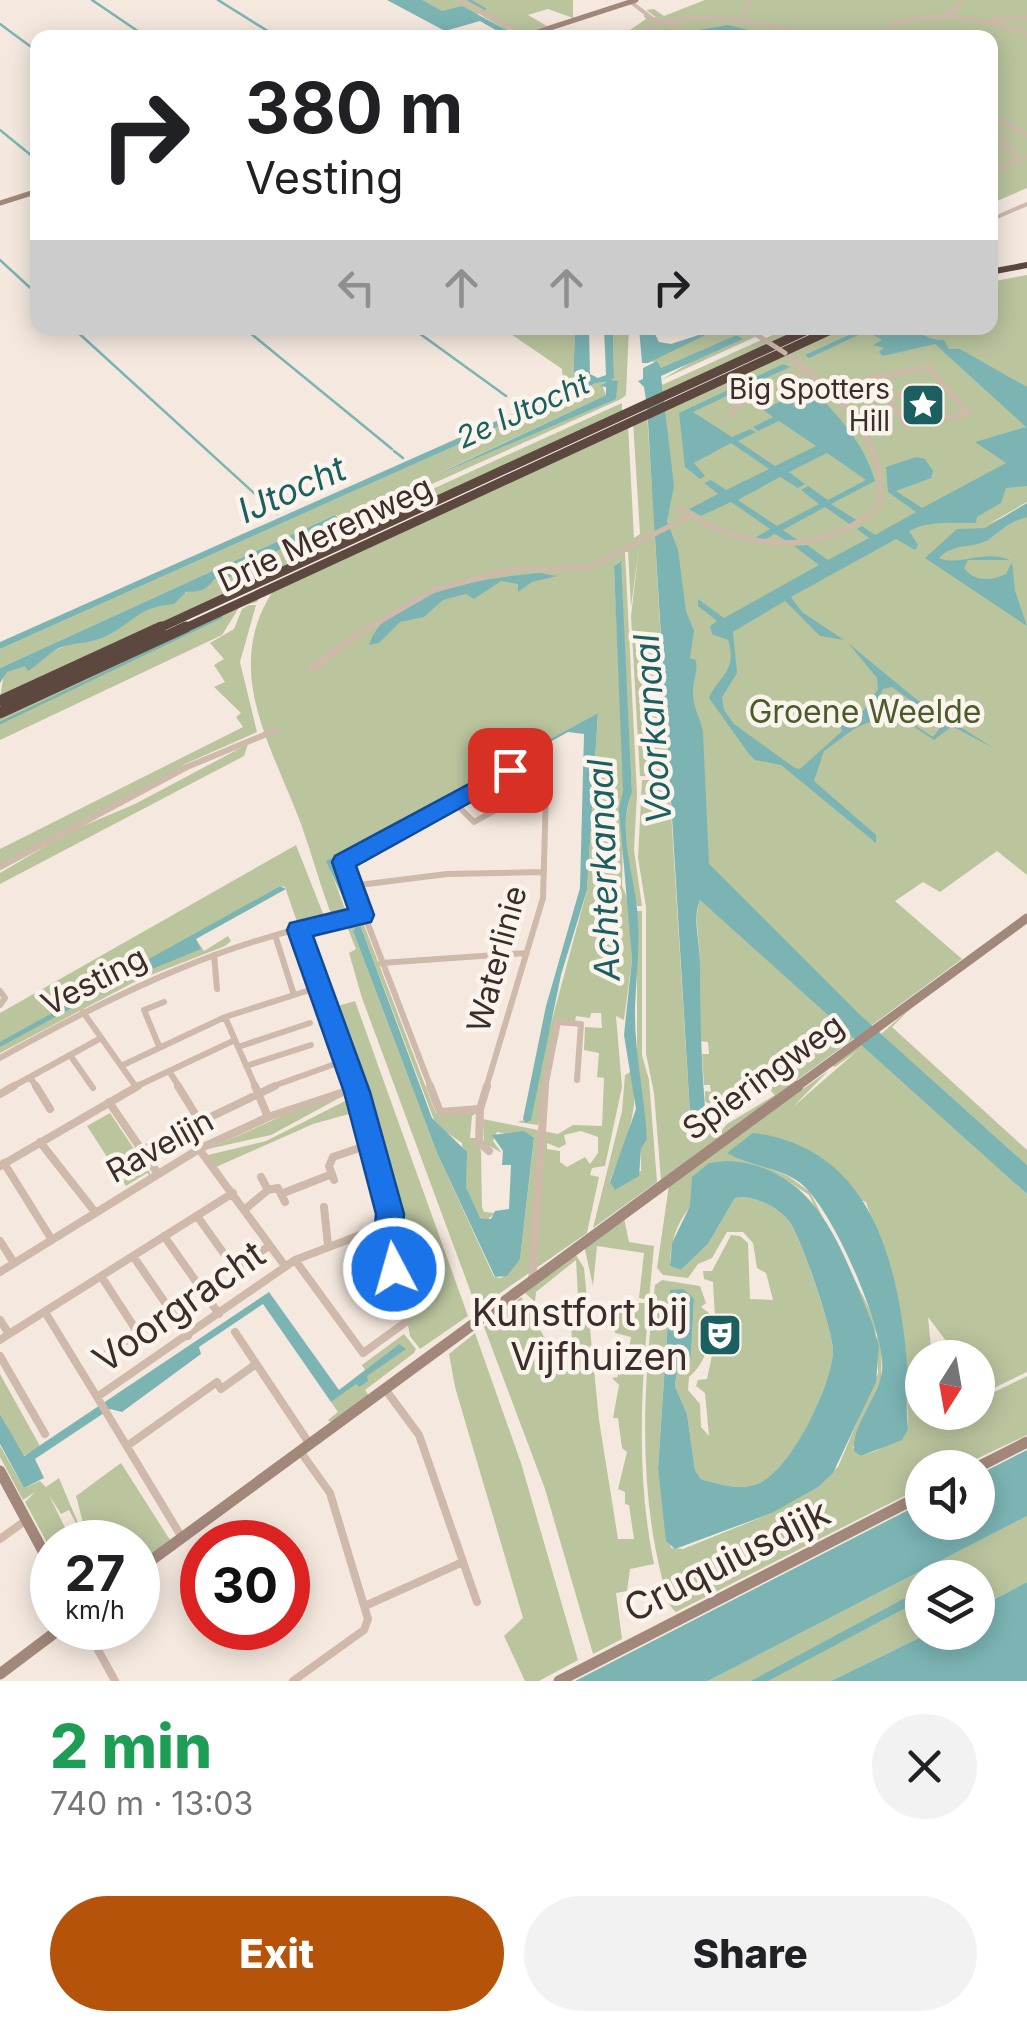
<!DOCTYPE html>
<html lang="en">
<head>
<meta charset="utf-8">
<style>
  :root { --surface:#fff; --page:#f2f2f2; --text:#202124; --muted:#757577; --accent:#b45309 }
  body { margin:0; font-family:Inter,sans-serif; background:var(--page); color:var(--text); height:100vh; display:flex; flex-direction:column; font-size:38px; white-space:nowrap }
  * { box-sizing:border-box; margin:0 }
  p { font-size:32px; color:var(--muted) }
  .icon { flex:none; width:55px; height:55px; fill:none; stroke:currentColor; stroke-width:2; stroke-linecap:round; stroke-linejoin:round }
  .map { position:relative; height:1681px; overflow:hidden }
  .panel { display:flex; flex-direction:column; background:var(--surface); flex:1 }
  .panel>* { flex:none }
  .hud { position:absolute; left:30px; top:30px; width:968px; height:305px; border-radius:20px; box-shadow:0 5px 25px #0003; background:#fff; color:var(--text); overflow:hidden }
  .needle { width:65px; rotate:191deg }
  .controls { position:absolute; left:905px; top:1340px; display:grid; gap:20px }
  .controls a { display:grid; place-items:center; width:90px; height:90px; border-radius:50%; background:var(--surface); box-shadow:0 5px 25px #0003; font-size:50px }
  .speed { position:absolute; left:30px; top:1520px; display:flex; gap:20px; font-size:50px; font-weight:700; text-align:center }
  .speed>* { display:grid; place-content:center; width:130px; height:130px; border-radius:50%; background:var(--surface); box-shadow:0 5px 25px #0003; line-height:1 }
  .speed small { font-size:25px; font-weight:400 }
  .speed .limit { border:15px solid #d22; background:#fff; color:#111 }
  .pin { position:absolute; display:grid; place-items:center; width:85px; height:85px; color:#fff; margin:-42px; border-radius:20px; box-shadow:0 5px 15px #0006 }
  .me { position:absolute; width:110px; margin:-55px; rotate:354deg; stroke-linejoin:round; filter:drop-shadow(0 0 8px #0008) }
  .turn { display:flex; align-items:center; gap:35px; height:210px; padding:0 50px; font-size:45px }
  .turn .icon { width:130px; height:130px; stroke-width:2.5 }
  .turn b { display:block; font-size:70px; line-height:85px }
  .lanes { display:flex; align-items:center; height:95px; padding:0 50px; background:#0003; justify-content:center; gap:50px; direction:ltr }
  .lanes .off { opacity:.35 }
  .round { display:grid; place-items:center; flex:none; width:105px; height:105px; border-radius:52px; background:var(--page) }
  .overview { display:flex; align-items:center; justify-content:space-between; height:170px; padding:0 50px }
  h1 { font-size:60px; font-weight:800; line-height:75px; color:#1e9e55 }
  .button { display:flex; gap:20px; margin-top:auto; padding:20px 50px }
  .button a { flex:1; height:115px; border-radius:60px; background:var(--accent); color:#fff; font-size:40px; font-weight:800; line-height:115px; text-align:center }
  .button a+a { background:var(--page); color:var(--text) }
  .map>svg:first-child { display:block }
  .green { fill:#bac59e; fill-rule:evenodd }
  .water { fill:#7cb4b4; fill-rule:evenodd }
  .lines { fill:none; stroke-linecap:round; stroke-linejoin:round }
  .stream { stroke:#7cb4b4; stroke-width:2.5 }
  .street-far3 { stroke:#ceb9aa; stroke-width:4 }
  .street-far2 { stroke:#ceb9aa; stroke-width:5 }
  .street-far1 { stroke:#ceb9aa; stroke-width:6 }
  .street { stroke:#ceb9aa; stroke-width:8 }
  .secondary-far2 { stroke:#a2877b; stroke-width:5 }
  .secondary-far1 { stroke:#a2877b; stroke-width:9 }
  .secondary { stroke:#a2877b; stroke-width:11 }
  .highway-far2 { stroke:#5d4840; stroke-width:6 }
  .highway-far1 { stroke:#5d4840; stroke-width:9 }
  .highway { stroke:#5d4840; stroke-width:11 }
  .street-bridge { stroke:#ceb9aa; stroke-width:5 }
  .route { fill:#1a73e8; stroke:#114b97; stroke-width:2.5 }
  .labels { text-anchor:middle; stroke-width:9; stroke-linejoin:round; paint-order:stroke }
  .far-poi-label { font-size:28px; fill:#3b2e2a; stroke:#fbf4ec; text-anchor:end }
  .far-water-label { font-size:30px; font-style:italic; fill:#1c5f60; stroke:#fbf4ec }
  .street-label { font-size:32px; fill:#3b2e2a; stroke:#fbf4ec }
  .park-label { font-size:32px; fill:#4c5b2c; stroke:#fbf4ec }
  .water-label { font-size:35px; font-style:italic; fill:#1c5f60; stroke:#fbf4ec }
  .near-street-label { font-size:38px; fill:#3b2e2a; stroke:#fbf4ec }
  .near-poi-label { font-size:38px; fill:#3b2e2a; stroke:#fbf4ec; text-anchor:end }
</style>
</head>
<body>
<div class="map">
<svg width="1027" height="1681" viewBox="0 0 1027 1681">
  <rect width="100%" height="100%" fill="#f5e9df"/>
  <!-- green -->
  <path class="green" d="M 403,0 L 573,0 L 573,18 L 548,9 L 528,15 L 547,26 L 525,33 L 482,13 L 520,35 L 516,36 L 479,14 L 446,24 Z
    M 705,0 L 1027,0 L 1027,188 L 990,204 L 990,38 L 628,38 L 630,30 L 646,19 L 643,15 L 657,18 L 646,10 L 654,9 L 664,16 Z
    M 1027,275 L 1027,502 L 989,524 L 1027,506 L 1027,875 L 997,851 L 940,892 L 923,882 L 895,901 L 962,959 L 661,1180 L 654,1093 L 646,1054 L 646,907 L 638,858 L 642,780 L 669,780 L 691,1130 L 699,1134 L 706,1128 L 718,1135 L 727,1124 L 775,1095 L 748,1068 L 742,1073 L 748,1080 L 739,1103 L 713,1094 L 710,1105 L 705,1101 L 705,1091 L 711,1092 L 710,1085 L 704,1085 L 702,1054 L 709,1054 L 708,1042 L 699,1041 C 697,1014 700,989 700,962 C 700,941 693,919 700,900 L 690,658 L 667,532 L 655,539 L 669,777 L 640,776 L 631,616 L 639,547 L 631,607 L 628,552 L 625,552 L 637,794 L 634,850 L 642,906 L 637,906 C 627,874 619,825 632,793 L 620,561 L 614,566 L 624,791 L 622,886 L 629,902 L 632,959 L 624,1020 L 616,1016 L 622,1087 L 605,1166 L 592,1168 L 590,1175 L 599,1177 L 587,1233 L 477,1309 L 362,998 L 349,953 L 356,949 L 346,924 L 364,925 L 436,1114 L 477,1113 L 472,1116 L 470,1138 L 477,1138 L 481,1151 L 482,1207 L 484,1212 L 495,1213 L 488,1219 L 478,1217 L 466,1187 L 462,1143 L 436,1125 L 361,927 L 353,931 L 437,1153 L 494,1277 L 501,1278 L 520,1259 L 534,1139 L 497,1132 L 493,1141 L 502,1153 L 484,1143 L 483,1119 L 558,1134 L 573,1125 L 602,1126 L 604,1078 L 597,1077 L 599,1053 L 584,1050 L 585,1027 L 602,1028 L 601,1013 L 591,1013 L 590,1018 L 576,1016 L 575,1021 L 557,1019 L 538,1125 L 517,1122 L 525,1120 L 587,890 L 598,713 L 327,861 L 345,909 L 351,907 L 335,862 L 539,751 L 341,862 L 357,907 L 350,915 L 333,919 C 321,888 312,855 301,824 C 272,746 220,668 275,588 L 628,424 L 634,538 L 640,534 L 633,422 L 647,415 L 652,485 L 665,406 L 842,328 L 990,328 L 990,282 ZM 581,1131 L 598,1137 L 598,1153 L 590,1164 L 585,1157 L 567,1167 L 560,1162 L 560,1151 L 547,1149 L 547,1143 L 559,1148 L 566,1144 L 564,1135 Z
    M 502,328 L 575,328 L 573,387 L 563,381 L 562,369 Z
    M 613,328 L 629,328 L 626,395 L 621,399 L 354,519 L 310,544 L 282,568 L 0,698 L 4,673 L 239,569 L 343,517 L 335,515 L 0,668 L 0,649 L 596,383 L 609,382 L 602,385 L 606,395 L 433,476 L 605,401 L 611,381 L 608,380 L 614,377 Z
    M 720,328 L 739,328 L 755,337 L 661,380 L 736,335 L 660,369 L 657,362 L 651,362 L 658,357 Z
    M 788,328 L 809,328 L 663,393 L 662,385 Z
    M 622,403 L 622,413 L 302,559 L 360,522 Z
    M 262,593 L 257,602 L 240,606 L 222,635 L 0,740 L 0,719 Z
    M 249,605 L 256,605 L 240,662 L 257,732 L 185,764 L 164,779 L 0,865 L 0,849 L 243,727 L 236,717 L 241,713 L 214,687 L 225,682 L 214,665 L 224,659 L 210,643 L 234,629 L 242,609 Z
    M 248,744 L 244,756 L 0,884 L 0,873 L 71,831 L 135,804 Z
    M 296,845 L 326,921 L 288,929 L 297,922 L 285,887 L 280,886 L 193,935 L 204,951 L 228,936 L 231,941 L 225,946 L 138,980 L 0,1053 L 0,1013 Z
    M 637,911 L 642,911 L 642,1055 L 649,1080 L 657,1182 L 593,1228 L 622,1111 L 625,1075 L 632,1071 C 641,1110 624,1145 610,1181 L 641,1171 L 641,1149 L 647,1140 L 637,1054 Z
    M 355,1001 L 468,1316 L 420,1349 L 410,1336 L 392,1237 L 396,1221 L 361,1091 L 331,1008 Z
    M 913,1006 L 892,1027 L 1027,1150 L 1027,1165 L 881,1034 Z
    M 862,1043 L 1027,1194 L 1027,1372 L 992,1389 L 978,1369 L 978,1358 L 958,1357 L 928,1317 L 932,1357 L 922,1358 L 922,1412 L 937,1413 L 941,1418 L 953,1413 L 978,1412 L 978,1400 L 1027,1376 L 1027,1435 L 959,1467 L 922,1468 L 922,1487 L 676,1612 C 665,1603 664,1584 660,1570 C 638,1476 644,1379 655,1285 L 662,1280 L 700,1286 L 706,1303 L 701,1307 L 709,1313 C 710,1339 709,1360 689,1377 L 688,1390 L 700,1404 L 701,1427 L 709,1436 L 705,1393 L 696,1386 L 698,1380 L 707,1379 L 716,1336 L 713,1282 L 704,1279 L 703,1271 L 712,1271 L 731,1235 L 740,1236 L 748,1243 L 750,1299 L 773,1300 L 766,1273 L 757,1268 L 753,1243 L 743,1232 L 727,1232 L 712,1258 L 698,1264 L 688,1278 L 663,1275 L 657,1268 L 669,1185 L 828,1071 L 793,1107 L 857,1051 L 835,1067 L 831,1065 ZM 727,1151 L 866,1202 L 895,1285 L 906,1354 L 908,1429 L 878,1450 L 861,1456 L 853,1448 L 881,1378 L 882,1347 L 875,1320 L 810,1192 L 788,1176 ZM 743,1163 L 779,1175 L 809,1195 L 877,1335 L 878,1373 L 838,1467 L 772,1513 L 683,1549 L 671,1548 L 658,1468 L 670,1290 L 694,1299 L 691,1357 L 677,1371 L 675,1386 L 687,1414 L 695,1470 L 701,1479 C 718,1484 737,1490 754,1485 C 789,1476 832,1386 833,1351 C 833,1331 801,1238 789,1221 C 778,1207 752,1194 735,1198 L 708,1244 L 681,1270 L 670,1266 C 670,1213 704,1190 743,1163 Z
    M 343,1096 L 271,1135 L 208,1149 L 289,1113 Z
    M 355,1096 L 360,1111 L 313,1124 L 216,1167 L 208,1155 L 266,1141 Z
    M 110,1113 L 150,1173 L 150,1176 L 147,1173 L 126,1186 L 87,1126 Z
    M 624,1218 L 629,1242 L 654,1246 L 649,1300 L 639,1298 L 644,1253 L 597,1246 L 593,1286 L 584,1245 Z
    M 576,1255 L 584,1268 L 599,1420 L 618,1539 L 634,1539 L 629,1505 L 625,1504 L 625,1492 L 618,1489 L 627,1452 L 622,1448 L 618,1418 L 613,1418 L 619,1385 L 612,1378 L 618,1377 L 613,1357 L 627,1360 L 631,1337 L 615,1333 L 610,1303 L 649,1303 C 641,1391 636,1477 654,1564 L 630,1569 L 627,1591 L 616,1593 L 622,1639 L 593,1654 L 545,1489 L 484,1327 L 521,1297 L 550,1347 L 572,1346 L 571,1316 L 579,1314 L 576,1260 L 531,1296 L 536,1292 L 535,1302 L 524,1292 Z
    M 475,1333 L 521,1463 L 578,1660 L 539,1681 L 525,1681 L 504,1636 L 523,1618 L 455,1387 L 449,1354 Z
    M 404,1334 L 416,1349 L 414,1353 L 365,1390 L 369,1396 L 332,1423 L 328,1420 L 338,1412 L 331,1402 L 399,1344 L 365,1370 L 362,1365 Z
    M 0,1374 L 40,1446 L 23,1456 L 0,1414 Z
    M 0,1446 L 24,1488 L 40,1481 L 46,1487 L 59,1478 L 78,1523 L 74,1535 L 71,1530 L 77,1525 L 69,1510 L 61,1514 L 49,1495 L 72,1542 L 52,1542 L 52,1552 L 25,1502 L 35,1492 L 23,1500 L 0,1457 Z
    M 121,1463 L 170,1540 L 138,1565 L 138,1542 L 88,1542 L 76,1496 Z
    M 1027,1516 L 1027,1582 L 978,1608 L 978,1578 L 922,1578 L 922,1632 L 929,1633 L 831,1681 L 708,1681 Z"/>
  <!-- water -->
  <path class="water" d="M 387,0 L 422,0 L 442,11 L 462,6 L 519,37 L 506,36 L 480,21 L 445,31 Z
    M 728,25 L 777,37 L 689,37 L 663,29 L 687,32 Z
    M 575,328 L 589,328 L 590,374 L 598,378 L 606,375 L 604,328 L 613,328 L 614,378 L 610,380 L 618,381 L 616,399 L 434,476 L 606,395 L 606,387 L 600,386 L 607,382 L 596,383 L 0,649 L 0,642 L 573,387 Z
    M 639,328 L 652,328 L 659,342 L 671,344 L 720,328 L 648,363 L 642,363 Z
    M 864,328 C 878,330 891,325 905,328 C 920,331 928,341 944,340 L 949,349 L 960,349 L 1027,387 L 1027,486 L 1006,488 L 1001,503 L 977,517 L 976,523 C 954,523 929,520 909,531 L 918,545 L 915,550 L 896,539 L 791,597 L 802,612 L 844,640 L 820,636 L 785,601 L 733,632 L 737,673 L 722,697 L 724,710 L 734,724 L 795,768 L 800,769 L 842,731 L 839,723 L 863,711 L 878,689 L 877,678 L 848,643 L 916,699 L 995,749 L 952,726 L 934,740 L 904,720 L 880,717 L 854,729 L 824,751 L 814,781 L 876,835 L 876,843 L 781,765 L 755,760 L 749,754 L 709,698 C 718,677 738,671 728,640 L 712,634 L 710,626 L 717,621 L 698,606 L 698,599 L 724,618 L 819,565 L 794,546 L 807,545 L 828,560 L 869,538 L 857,529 L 862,526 L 875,535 L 916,512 L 888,492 L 886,467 L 916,457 L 925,459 L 933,471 L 931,478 L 896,491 L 922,508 L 1006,463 L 975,442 L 1026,427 L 935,344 L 883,356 L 879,352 L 884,348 L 873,345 L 882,340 L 867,331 L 809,358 L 805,355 ZM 892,687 L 943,724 L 933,737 L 905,719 L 873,713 L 883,689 Z
    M 736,335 L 743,339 L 661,376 L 674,486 L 667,521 L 678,550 L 686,611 L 694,631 L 690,658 L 696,660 C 698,673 693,680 693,692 C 693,708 700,717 703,732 L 709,864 L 859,1014 L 1027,1165 L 1027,1194 L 700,900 C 692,919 700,942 700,963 C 700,1011 701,1058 705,1107 L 711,1116 L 699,1134 L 691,1130 L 647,406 L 644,387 L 638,381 L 643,379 L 643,368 L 657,361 L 661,368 Z
    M 783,364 L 790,367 L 742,389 L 747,394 L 735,392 L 693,412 L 732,437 L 750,429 L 756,432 L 738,441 L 775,466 L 816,446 L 779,421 L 758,431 L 753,427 L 773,417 L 763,410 L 810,387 C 840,417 865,445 875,481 L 831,504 L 858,521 L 852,526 L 825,507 L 783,530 L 799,541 L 787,541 L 775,534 L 764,540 L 755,538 L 770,529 L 731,502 L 701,516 L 689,509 L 718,494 L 704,483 L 711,480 L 726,490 L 769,469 L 731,443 L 694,463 L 705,476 L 700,479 L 685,467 L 679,413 ZM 827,453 L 866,480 L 828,500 L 808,486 L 801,490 L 819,504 L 777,526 L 738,500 L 780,477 L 798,488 L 805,484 L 789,472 Z
    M 1027,503 L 1027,517 C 1010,522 1005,527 992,537 C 977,550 955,541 939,558 C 959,567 983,549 1010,560 L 968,560 L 964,568 C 974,582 991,581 1006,574 L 1012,562 L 1015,591 L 1027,626 L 925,558 L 957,529 L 985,528 Z
    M 335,515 L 342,521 L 229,573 L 235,574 L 224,581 L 215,579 C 204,591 203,591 186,592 L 174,604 C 136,607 133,624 104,637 C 88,644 78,642 65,646 C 52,649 41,663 28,671 L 25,666 L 7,672 L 0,683 L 0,668 Z
    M 621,561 L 632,793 C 617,828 633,872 637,908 C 641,942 636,975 635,1008 C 634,1053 645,1096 647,1140 L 641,1149 L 639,1176 L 615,1190 L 610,1182 L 636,1109 L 624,1035 L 632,959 L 619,809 L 623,791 L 614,566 Z
    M 540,573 L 557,576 L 532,582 L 518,592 L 518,584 L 501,581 L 474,599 L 466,594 L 443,600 L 424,617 L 400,622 L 379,643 L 369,645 C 386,591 491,577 540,573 Z
    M 598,713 L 587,890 L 561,975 L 531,1120 L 526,1123 L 523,1119 L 546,1006 L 580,888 L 584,734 L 568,732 L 335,862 L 349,911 L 326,861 Z
    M 280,886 L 286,889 L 196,939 L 201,949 L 118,983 L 0,1047 L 0,1042 Z
    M 356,927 L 361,927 L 432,1118 L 467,1152 L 466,1187 L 480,1218 L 491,1219 L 495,1211 L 509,1209 L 511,1165 L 502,1165 L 503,1151 L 492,1135 L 524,1131 L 534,1138 L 520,1259 L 507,1276 L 495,1277 L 437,1153 L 353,931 Z
    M 753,1133 C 868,1147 896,1255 906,1352 C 909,1378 905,1403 908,1429 L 902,1440 L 861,1456 L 854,1451 C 852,1424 878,1399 882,1371 C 887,1333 831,1204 799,1182 C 778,1167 750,1166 727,1153 Z
    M 727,1161 C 818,1165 843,1253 873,1325 L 879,1346 L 876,1382 L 833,1473 L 818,1487 L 772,1513 L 675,1549 L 666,1541 L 658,1468 L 670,1290 L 683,1289 L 694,1299 L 691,1357 L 677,1371 L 675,1386 L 687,1414 L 695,1470 L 701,1479 C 718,1484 737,1490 754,1485 C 789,1476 832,1385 833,1351 C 833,1331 801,1237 789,1221 C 778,1207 752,1194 735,1198 L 708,1244 L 681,1270 L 670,1266 L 672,1243 L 690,1206 L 692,1177 L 709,1163 Z
    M 269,1292 L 339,1390 L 399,1344 L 406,1349 L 367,1376 L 368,1381 L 359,1387 L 356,1384 L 331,1402 L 263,1304 L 199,1347 L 201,1354 L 122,1412 L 110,1409 L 35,1459 L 44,1478 L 24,1488 L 0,1444 L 0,1414 L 24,1456 Z
    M 1027,1450 L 1027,1516 L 708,1681 L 575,1681 L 922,1503 L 922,1522 L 978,1522 L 978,1475 Z
    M 1027,1582 L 1027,1681 L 831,1681 L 929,1633 L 978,1632 L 978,1608 Z
    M 922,1589 L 922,1599 L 768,1681 L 751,1681 Z"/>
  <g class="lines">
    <!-- stream -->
    <path class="stream" d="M 92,0 L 148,38
      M 218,0 L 279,38
      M 469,0 L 485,9
      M 0,24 L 38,52
      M 0,130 L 38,161
      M 0,260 L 38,295
      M 73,328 L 266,504
      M 244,328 L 392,449
      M 412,328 L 506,396
      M 394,451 L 403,458
      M 269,506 L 277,514
      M 0,723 L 221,617"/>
    <!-- street-far3 -->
    <path class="street-far3" d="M 459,0 L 526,35
      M 632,3 L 653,19 L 679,27
      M 946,15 L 959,9 L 960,0
      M 743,16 L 750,0
      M 993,19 L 1027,17
      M 634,38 C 673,0 777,25 825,38
      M 870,38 C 917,4 975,17 1027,33
      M 990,115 L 1027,135
      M 990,127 L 1014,151 L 1015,162
      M 990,163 L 996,151 L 1007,148
      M 990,172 L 1027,157
      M 990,220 L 1027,204"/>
    <!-- street-far2 -->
    <path class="street-far2" d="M 744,328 L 757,335
      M 827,387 L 928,367 L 969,414 L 906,425 L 888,397 L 919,392 L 931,406 L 911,411 L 906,407
      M 732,413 L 738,405 L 809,370
      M 680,509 C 745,550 819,559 879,506 C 889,437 835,391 785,353
      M 365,630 L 434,590 L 512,569 L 587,568 L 690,516"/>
    <!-- street-far1 -->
    <path class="street-far1" d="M 311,669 L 368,627
      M 454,802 L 474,822 L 546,782
      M 0,867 L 187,767 L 276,730
      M 351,886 L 447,874 L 544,872
      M 298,930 L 356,1088
      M 275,935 L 294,995 L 320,987
      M 214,955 L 217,989
      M 381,963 L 526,953
      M 0,991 L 5,998 L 0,1005
      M 83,1012 L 136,1087
      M 225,1017 L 256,1088
      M 159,1046 L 144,1010 L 164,1002
      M 238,1047 L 310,1023
      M 70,1055 L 93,1088
      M 0,1058 C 116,993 231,937 363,915
      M 123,1065 L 225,1017 L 294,995
      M 246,1066 L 311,1045
      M 169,1071 L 180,1088
      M 30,1077 L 37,1088
      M 10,1088 L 101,1038
      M 133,1088 L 235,1040
      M 268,1088 L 346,1060
      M 431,1088 L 344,862 L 543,754 L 547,758 L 543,898 L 486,1088
      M 545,1088 L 558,1022 L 581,1024 L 577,1080"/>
    <!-- street -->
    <path class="street" d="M 36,1086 L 50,1109
      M 178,1086 L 197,1117
      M 255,1086 L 268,1117
      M 430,1086 L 440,1112 L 480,1109
      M 0,1094 L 14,1086
      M 109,1102 L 158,1174
      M 480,1109 L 479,1142 L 489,1151
      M 480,1109 L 487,1086
      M 40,1142 L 95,1212
      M 199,1149 L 285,1266
      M 142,1150 L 275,1086
      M 4,1163 L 52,1240
      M 0,1166 L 138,1086
      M 261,1177 L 268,1190
      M 334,1180 L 329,1166 L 333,1157 L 371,1144
      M 281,1194 L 332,1174
      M 324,1207 L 328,1245
      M 244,1210 L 268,1190 L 278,1188 L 285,1202
      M 197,1216 L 235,1269 L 269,1246
      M 164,1236 L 219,1314
      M 0,1241 L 14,1263
      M 133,1256 L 188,1336
      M 295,1260 L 363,1353 L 406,1322 L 388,1239 L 390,1214 L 355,1086
      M 0,1272 L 199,1149 L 268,1117 L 356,1088
      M 101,1276 L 138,1333 L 106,1354
      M 532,1282 L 545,1086
      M 45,1312 L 97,1397 L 295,1260 L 389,1224
      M 0,1320 L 9,1334 L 0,1340
      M 235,1332 L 309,1443
      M 9,1334 L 233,1193
      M 0,1356 L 45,1434
      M 385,1389 L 419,1435 L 477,1602
      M 97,1397 L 181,1536
      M 127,1446 L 217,1382 L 221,1389 L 256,1364
      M 0,1539 L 25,1521
      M 367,1605 L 463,1562
      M 86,1628 L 115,1681
      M 293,1681 L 364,1630 L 368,1619 L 330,1493 L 300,1451"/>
    <!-- secondary-far2 -->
    <path class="secondary-far2" d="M 519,38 L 636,0
      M 0,203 L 38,191"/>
    <!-- secondary-far1 -->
    <path class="secondary-far1" d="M 795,1088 L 1027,918"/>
    <!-- secondary -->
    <path class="secondary" d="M 976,1468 L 1027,1442
      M 0,1471 L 52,1568
      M 138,1570 L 798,1086
      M 0,1674 L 61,1628
      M 559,1681 L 922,1495"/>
    <!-- highway-far2 -->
    <path class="highway-far2" d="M 990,272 L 1027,265"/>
    <!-- highway-far1 -->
    <path class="highway-far1" d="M 155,630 L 812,328
      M 181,630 L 835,328"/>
    <!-- highway -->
    <path class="highway" d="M 0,701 L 161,627
      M 0,713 L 186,627"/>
    <!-- street-bridge -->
    <path class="street-bridge" d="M 757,335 L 785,353"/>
  </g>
  <!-- route -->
  <path class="route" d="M 510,762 L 518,765 L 518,776 L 356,866 L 374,915 L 371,922 L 313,936 L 370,1092 L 404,1214 L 402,1239 L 408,1269 L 404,1278 L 394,1282 L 384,1278 L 374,1239 L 376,1214 L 344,1092 L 287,930 L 290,923 L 348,909 L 332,862 L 335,856 Z"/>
  <!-- icons -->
  <defs>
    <symbol id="sight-square" viewBox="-11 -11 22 22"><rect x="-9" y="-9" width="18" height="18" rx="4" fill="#1c5f60" stroke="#fbf4ec"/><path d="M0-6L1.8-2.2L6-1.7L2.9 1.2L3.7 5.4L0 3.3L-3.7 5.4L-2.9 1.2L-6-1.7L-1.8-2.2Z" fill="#fff"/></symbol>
    <symbol id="theatre-square" viewBox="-11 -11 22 22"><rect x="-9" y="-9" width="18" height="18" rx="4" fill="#1c5f60" stroke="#fbf4ec"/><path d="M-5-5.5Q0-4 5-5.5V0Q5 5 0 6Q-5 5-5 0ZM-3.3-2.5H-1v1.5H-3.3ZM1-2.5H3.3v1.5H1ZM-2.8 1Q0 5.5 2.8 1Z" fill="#fff"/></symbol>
  </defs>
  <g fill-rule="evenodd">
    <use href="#sight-square" x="898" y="380" width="50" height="50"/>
    <use href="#theatre-square" x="695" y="1310" width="50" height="50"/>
  </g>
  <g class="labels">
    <!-- far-poi labels -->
    <g class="far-poi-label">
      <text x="890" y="399">Big Spotters<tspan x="890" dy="32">Hill</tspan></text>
    </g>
    <!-- far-water labels -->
    <g class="far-water-label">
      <text transform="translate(523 411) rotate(-24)" y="10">2e IJtocht</text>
    </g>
    <!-- street labels -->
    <g class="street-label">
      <text transform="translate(325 534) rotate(-25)" y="11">Drie Merenweg</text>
      <text transform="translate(497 959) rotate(-75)" y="11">Waterlinie</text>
      <text transform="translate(94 981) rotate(-27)" y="11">Vesting</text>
      <text transform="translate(763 1077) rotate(-36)" y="11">Spieringweg</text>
      <text transform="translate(160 1146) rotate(-29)" y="11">Ravelijn</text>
    </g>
    <!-- park labels -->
    <g class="park-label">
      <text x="865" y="723">Groene Weelde</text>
    </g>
    <!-- water labels -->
    <g class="water-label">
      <text transform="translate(292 490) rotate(-24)" y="12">IJtocht</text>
      <text transform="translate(653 729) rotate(-94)" y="12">Voorkanaal</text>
      <text transform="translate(604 870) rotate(-92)" y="12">Achterkanaal</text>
    </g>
    <!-- near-street labels -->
    <g class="near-street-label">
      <text transform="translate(179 1307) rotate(-35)" y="13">Voorgracht</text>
      <text transform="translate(727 1561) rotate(-27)" y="13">Cruquiusdijk</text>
    </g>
    <!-- near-poi labels -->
    <g class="near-poi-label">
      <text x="688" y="1326">Kunstfort bij<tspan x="688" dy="44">Vijfhuizen</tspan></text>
    </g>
  </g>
</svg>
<div class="controls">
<a><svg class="needle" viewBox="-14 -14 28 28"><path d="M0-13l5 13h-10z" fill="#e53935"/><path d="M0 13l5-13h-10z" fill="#757577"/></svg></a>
<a><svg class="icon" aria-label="sound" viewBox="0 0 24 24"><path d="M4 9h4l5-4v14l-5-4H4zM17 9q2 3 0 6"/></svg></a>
<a><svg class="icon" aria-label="layers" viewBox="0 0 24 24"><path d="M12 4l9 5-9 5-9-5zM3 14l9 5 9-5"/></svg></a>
</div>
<div class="speed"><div>27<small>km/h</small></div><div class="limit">30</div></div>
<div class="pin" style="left:510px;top:770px;background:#d93025"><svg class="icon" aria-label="arrive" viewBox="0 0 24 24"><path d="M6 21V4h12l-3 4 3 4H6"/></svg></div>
<svg class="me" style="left:394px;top:1269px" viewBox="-20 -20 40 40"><circle r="17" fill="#1a73e8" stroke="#fff" stroke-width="3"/><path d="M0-11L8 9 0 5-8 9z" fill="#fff"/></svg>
<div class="hud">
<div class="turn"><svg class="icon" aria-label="right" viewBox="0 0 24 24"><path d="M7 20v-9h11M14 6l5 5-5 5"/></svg><div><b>380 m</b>Vesting</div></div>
<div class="lanes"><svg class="icon off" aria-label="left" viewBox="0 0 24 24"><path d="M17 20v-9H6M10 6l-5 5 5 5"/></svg><svg class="icon off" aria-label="ahead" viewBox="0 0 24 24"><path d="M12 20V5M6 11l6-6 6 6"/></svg><svg class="icon off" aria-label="ahead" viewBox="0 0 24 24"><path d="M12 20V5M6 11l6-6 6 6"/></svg><svg class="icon" aria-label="right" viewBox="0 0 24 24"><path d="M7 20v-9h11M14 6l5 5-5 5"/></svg></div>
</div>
</div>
<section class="panel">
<div class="overview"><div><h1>2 min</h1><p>740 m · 13:03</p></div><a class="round"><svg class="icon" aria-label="close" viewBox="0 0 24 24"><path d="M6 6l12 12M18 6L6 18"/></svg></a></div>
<div class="button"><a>Exit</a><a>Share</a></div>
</section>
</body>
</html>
